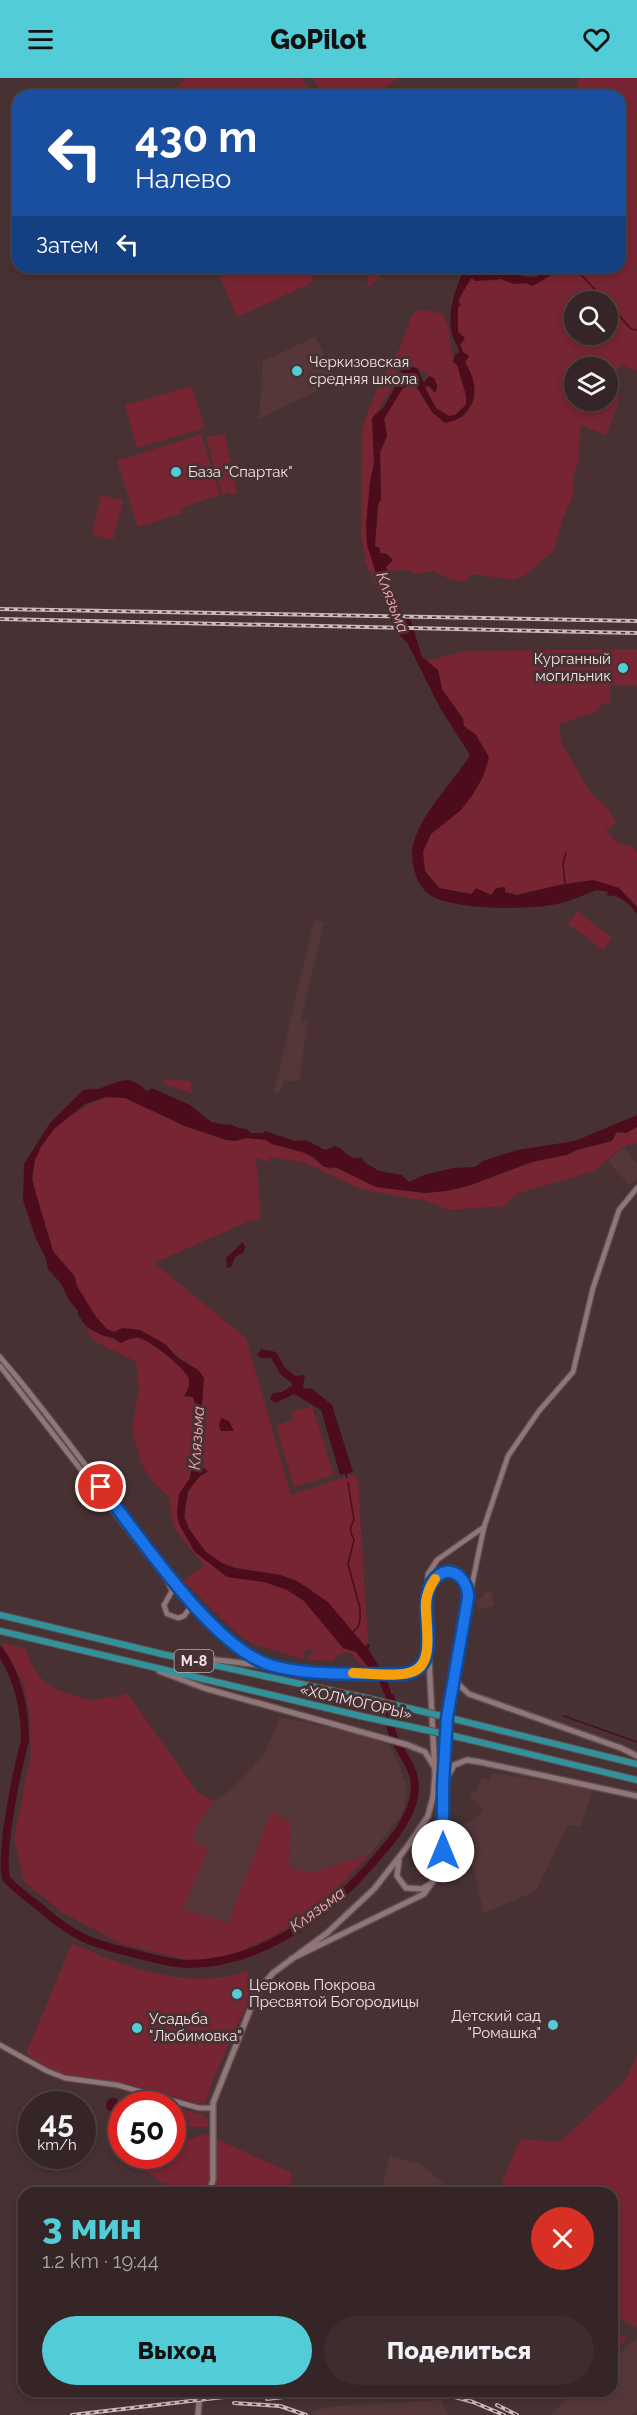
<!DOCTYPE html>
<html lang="ru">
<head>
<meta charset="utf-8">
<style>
  :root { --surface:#352526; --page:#3d2d2e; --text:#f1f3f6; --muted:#aaa5a7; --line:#4f4243; --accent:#52ccd6 }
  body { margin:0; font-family:Raleway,sans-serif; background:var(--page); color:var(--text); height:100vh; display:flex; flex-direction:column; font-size:22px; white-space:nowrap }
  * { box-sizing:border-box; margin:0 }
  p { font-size:20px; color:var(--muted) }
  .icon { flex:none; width:33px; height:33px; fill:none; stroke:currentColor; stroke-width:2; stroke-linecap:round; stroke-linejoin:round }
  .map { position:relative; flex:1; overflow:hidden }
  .sheet { position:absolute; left:18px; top:2109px; width:600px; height:210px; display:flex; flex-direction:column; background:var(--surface); border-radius:18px; box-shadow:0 3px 9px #0003,0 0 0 2px var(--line) }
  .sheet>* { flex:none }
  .guide { position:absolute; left:12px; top:12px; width:614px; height:183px; border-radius:18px; box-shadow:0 3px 9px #0003,0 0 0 2px var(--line); background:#1a4fa0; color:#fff; overflow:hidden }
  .fabs { position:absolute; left:564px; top:213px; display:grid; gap:12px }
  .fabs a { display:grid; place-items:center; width:54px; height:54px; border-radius:50%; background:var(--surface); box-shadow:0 3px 9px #0003,0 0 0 2px var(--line); font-size:30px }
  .speed { position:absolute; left:18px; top:2013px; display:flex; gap:12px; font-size:30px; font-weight:700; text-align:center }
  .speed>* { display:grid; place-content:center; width:78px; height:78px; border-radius:50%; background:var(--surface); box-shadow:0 3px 9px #0003,0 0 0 2px var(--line); line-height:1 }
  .speed small { font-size:15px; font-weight:400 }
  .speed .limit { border:9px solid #d22; background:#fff; color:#111 }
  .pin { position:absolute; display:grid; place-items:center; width:51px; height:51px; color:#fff; margin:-26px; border:3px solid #fff; border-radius:50%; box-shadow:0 2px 6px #0007 }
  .me { position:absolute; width:66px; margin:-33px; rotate:0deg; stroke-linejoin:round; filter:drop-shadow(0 0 4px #0008) }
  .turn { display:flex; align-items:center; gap:21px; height:126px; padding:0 24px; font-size:27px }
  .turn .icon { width:78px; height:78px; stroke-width:2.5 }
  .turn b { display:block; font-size:42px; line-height:51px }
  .then { display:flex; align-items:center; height:57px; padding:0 24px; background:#0003; gap:12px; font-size:22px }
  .round { display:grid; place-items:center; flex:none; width:63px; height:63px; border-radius:32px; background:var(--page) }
  .headline { display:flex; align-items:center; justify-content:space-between; height:102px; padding:0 24px }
  h1 { font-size:36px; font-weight:800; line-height:45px; color:var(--accent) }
  .cta { display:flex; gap:12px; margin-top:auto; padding:12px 24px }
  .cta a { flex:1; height:69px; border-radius:36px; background:var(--accent); color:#111; font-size:24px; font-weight:800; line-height:69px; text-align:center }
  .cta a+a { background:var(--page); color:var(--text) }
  header { display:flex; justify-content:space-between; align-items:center; height:78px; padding:0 24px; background:var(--accent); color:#111; font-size:27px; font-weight:800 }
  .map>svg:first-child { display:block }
  .built { fill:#55373a }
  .green { fill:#772433; fill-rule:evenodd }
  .water { fill:#4d0c1b }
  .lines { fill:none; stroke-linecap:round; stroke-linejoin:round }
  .stream { stroke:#4d0c1b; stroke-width:1.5 }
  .river { stroke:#4d0c1b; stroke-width:8 }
  .tertiary-casing { stroke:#604e4f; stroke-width:7 }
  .secondary-casing { stroke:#604e4f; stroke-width:8 }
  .trunk-casing { stroke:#604e4f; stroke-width:8 }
  .tertiary { stroke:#907678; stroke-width:4.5 }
  .secondary { stroke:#907678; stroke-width:5 }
  .trunk { stroke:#32929a; stroke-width:6 }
  .rail-casing { stroke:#cababc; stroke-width:4 }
  .rail { stroke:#473133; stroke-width:1.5; stroke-dasharray:4.5; stroke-linecap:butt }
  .trunk-bridge-casing { stroke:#604e4f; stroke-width:8; stroke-linecap:butt }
  .trunk-bridge { stroke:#32929a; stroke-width:6 }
  .route-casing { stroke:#114b97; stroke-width:15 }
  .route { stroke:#1a73e8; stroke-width:10 }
  .slow { stroke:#f59e0b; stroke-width:10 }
  .poi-dot { fill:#52ccd6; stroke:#473133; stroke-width:2 }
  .labels { text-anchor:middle; stroke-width:6; stroke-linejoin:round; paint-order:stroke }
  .shield { fill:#473133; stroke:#beaeaf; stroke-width:1.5 }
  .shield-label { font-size:14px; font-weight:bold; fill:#f1e3e4 }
  .poi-label { font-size:15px; fill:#f1e3e4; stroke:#473133; text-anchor:start }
  .street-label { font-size:15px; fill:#f1e3e4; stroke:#473133 }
  .water-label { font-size:16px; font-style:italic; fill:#f7abb2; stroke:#473133 }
</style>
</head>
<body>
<header><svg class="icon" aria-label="menu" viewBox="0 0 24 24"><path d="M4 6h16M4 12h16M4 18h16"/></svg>GoPilot<svg class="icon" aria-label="heart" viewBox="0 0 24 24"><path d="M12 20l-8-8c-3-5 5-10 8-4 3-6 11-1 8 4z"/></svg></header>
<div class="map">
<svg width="637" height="2337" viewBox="0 0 637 2337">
  <rect width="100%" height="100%" fill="#473133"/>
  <!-- built -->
  <path class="built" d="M 315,259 L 337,303 L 259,341 L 263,283 Z
    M 314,842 L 324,844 L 300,945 L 308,943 L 299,1003 L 284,1003 L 280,1015 L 274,1014 Z
    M 624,1069 L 637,1085 L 637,1101 L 629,1107 L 608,1083 Z
    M 491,1513 L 495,1527 L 479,1532 L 476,1522 L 484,1519 L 483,1515 Z
    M 280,1639 L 386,1662 L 397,1681 L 406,1706 L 406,1722 L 401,1738 L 370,1776 L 313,1794 L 289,1789 L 291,1744 L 271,1734 L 228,1845 L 183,1831 L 208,1771 L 192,1763 L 197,1746 L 215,1723 L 231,1712 L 264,1677 Z
    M 491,1695 L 593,1710 L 581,1749 L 568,1747 L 536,1813 L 484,1835 L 462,1746 L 476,1741 L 483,1731 L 470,1719 L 473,1713 L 476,1714 L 482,1700 L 490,1702 Z
    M 390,2078 L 420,2086 L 449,2109 L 445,2115 L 381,2115 Z
    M 637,2260 L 637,2332 L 630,2337 L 551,2337 L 573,2313 L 612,2313 L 612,2281 Z
    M 441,2322 L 448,2337 L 313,2337 L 311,2333 L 337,2328 Z"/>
  <!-- green -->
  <path class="green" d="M 186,0 L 301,0 L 316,18 L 168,18 Z
    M 311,0 L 398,0 L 375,18 L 327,18 Z
    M 579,0 L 637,0 L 637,291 L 635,294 L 622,286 L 612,299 L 608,296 L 608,290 L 574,290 L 574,322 L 608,322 L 608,311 L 621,318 L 606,357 L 580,347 L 579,380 L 574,398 L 573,417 L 562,443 L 554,472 L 527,496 L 513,502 L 471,496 L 465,504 L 449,501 L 434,493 L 416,496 L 409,492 L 387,493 L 386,489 L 391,484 L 375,468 L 378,427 L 381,421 L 380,374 L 387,358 L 384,341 L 402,311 L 414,305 L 432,334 L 445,345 L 465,338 L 473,300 L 465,284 L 469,277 L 463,274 L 458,254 L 458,223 L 470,200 C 478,201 487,203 494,203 C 500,202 497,200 503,202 C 527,207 540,211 557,189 L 620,189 L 620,18 L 574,18 ZM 574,224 L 608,224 L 608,256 L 574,256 Z
    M 216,189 L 308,189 L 314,204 L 237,239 Z
    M 370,189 L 390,189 L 367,210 Z
    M 420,231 L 443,236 L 448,249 L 453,284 L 457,287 L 466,317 L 466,326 L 455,337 L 449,338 L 436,330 L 426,311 L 426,308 L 436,314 L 437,307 C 429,292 415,288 399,284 L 395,288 L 398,301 L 372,341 L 374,385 L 370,404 L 369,422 L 377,499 L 392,532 L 387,532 L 366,485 L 361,455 L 362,350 L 380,303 L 401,268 L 411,238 Z
    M 192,308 L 205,350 L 137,370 L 125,327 Z
    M 201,356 L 220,417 L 180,430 L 182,435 L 138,449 L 117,383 Z
    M 225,356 L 237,416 L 230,417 L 229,414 L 222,417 L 206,359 Z
    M 101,417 L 123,422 L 113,462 L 92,457 Z
    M 637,571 L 637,608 L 610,608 L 610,627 L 603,625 L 598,633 L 559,646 L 561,664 L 590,714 L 608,731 L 616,745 L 606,752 L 618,766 L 631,768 L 637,775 L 637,829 L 619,810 L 581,803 L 517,817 L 505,814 L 506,811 L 488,817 L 478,811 L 471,816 L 439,810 L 425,793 L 423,774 L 431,756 L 461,732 L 473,716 L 488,686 L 476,657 L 464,648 L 463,641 L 442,611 L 438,592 L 426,583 L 464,573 Z
    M 577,833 L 612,860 L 603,872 L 568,846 Z
    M 163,1001 L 191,1003 L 192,1015 L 163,1006 Z
    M 106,1019 L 125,1020 L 185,1048 L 226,1062 L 235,1063 L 246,1060 L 266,1062 L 272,1066 L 305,1075 L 329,1091 L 337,1090 L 376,1109 L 425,1115 L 447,1113 L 471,1107 L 532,1084 L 566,1077 L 580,1071 L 612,1063 L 617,1054 L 626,1055 L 637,1049 L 637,1065 L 624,1068 L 594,1093 L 516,1116 L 505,1128 L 448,1132 L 426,1123 L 363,1112 L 305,1085 L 270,1079 L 269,1084 L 256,1080 L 261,1140 L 249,1143 L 154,1185 L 246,1260 L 291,1417 L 355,1396 L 358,1403 L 368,1563 L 365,1568 C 344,1544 325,1517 296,1503 C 255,1483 227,1505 195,1460 C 187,1448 184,1440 186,1426 C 188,1412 194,1400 208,1394 C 194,1385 200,1356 204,1343 L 201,1340 L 204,1300 L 198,1292 L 140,1252 L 124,1250 L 114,1254 L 107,1251 L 96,1239 L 77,1208 L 75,1199 L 53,1173 L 34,1109 C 25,1063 71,1034 106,1019 Z
    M 84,1250 L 121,1265 C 127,1262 133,1259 140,1260 C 149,1261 184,1290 187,1298 C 190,1303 189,1307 188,1312 L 196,1325 L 197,1333 L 190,1400 L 179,1416 L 179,1446 L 195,1474 L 253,1502 L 272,1505 L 287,1512 L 304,1523 L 343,1570 L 356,1574 L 368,1589 L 360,1587 L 351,1575 C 343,1574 337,1575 333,1583 L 307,1582 L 313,1573 L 308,1570 L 302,1576 L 305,1578 L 303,1581 L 253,1566 L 239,1557 L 183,1503 L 204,1488 L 174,1450 L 168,1418 L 152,1403 L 141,1385 L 132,1351 L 139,1311 L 136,1283 L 95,1264 Z
    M 312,1328 L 334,1397 L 294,1409 L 276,1348 L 294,1341 L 292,1334 Z
    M 1,1565 L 25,1570 C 39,1610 55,1612 93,1623 C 106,1617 115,1622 127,1615 L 199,1716 L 215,1723 L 197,1746 L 193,1763 L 208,1771 L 183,1831 L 228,1845 L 271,1734 L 291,1744 L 289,1789 L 313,1794 L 370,1776 L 316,1832 L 271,1859 L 226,1880 L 192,1883 L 121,1866 L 62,1834 L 24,1804 L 14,1761 L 31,1675 L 30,1637 L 23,1604 Z
    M 72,1865 C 116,1886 172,1906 221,1899 C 231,1898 240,1895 249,1893 L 248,1924 L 213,2002 L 206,2024 L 199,2026 L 124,2005 L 64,1996 L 49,1991 L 26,1976 Z
    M 637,1976 L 637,2249 L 612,2238 L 612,2115 L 498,2115 L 520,2061 L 560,2064 L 625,2003 Z
    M 173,2029 L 204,2037 L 208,2043 L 207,2049 L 192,2049 L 186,2047 L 180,2049 L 179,2056 L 173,2059 Z
    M 206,2056 L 291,2095 L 292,2115 L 176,2115 L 138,2088 L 143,2078 L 172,2078 L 173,2066 Z
    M 612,2253 L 626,2259 L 626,2262 L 612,2274 Z"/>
  <!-- water -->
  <path class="water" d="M 466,189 C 475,189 486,187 495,190 C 508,194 523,200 537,199 L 546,189 L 557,189 L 551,197 L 533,208 L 525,205 L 514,206 L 501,201 L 476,203 L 471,200 L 458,223 L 461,227 L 458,229 L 458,254 L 465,260 L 460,267 L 463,274 L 469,278 L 465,284 C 468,290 472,296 473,302 C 479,324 466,342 445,345 L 432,334 L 414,305 L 402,311 L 384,341 L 387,358 L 380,374 L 381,421 L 378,427 L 375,468 L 380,470 L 380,475 L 387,476 L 393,482 L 386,489 L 394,518 L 399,524 L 400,533 L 411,543 L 422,579 L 438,592 L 442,611 L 463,641 L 464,648 L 476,657 L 489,679 L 483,699 L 473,716 L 461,732 L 431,756 L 423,774 L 425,793 L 439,810 L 471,816 L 476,810 L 491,817 L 496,810 L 505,809 L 505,814 L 517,817 L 559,807 L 593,802 L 619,810 L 637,829 L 637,836 C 630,827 619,815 607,818 L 608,814 L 596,812 C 584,817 571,823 557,826 C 531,832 446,833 426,814 C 417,805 412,789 412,776 C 413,743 453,705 470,677 L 440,630 L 408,566 L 395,552 L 390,540 L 395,540 L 377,499 L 367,467 L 366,447 L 370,404 L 374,385 L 372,340 L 384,329 L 401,298 L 401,294 L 397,287 L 417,290 L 424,305 L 429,298 L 434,300 L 437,307 L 436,314 L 434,314 L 429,308 L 426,308 L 426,311 L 436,330 L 449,338 L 455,337 L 466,327 L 466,317 L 457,287 L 453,284 L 455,276 L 459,274 C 458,266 452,261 451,252 C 448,232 456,206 466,189 Z
    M 129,1002 L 139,1006 L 147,1013 L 152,1010 L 190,1027 L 211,1044 L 227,1047 L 231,1046 L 238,1050 L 247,1051 L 251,1055 L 263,1055 L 265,1053 L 295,1063 L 306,1062 L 325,1072 L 335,1068 L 340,1070 C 346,1076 353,1083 362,1079 L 364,1084 L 379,1093 L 402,1097 L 409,1104 L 424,1097 L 453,1090 L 475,1089 L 483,1083 L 517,1072 L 575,1063 L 637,1037 L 637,1049 L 626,1055 L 617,1054 L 612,1063 L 580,1071 L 566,1077 L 532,1084 L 471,1107 L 447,1113 L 425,1115 L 376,1109 L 337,1090 L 324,1089 L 313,1079 L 305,1075 L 272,1066 L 266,1062 L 246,1060 L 235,1063 L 226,1062 L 185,1048 L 125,1020 L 106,1019 L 85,1026 L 54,1051 L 41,1069 L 35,1082 L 32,1101 L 34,1109 L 53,1173 L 75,1199 L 77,1208 L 96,1239 L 107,1251 L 114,1254 L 122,1250 L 140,1252 L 165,1266 L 178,1280 L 198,1292 L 204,1300 L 201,1340 L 204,1343 L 199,1361 L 202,1389 L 208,1393 L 200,1398 L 188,1413 L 184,1439 L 189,1451 L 206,1474 L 222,1485 L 235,1490 L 280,1497 L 297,1503 L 328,1524 L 365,1568 L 369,1566 L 370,1568 L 368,1571 C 380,1591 391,1603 393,1627 L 386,1625 L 385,1617 L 374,1592 L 368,1589 L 356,1574 L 343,1570 L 304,1523 L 287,1512 L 264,1504 L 227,1499 L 195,1474 L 179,1446 L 177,1435 L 179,1416 L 190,1400 L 191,1394 L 190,1383 L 197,1333 L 193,1319 L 184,1318 C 188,1311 192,1305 187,1297 C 182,1288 148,1261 139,1260 C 132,1259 127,1262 121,1265 L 114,1260 L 101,1257 L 86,1248 L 78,1237 L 78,1233 L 68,1221 L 62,1207 L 48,1191 L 46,1181 L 36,1161 L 23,1122 L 24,1086 L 50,1045 L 83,1012 L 98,1011 L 120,1003 Z
    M 243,1164 L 245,1169 L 244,1174 L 235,1179 L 231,1189 L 227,1190 L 226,1180 Z
    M 261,1271 L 276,1274 L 285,1290 L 295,1298 L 305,1297 L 303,1309 L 306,1311 L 311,1310 L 332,1327 L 353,1394 L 340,1397 L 321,1332 L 294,1316 L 275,1325 L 270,1321 L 273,1315 L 282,1314 L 292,1308 L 292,1305 L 281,1297 L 271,1280 L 260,1280 L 257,1277 Z
    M 221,1340 L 229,1343 L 234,1353 L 221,1353 L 219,1347 Z
    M106 2027a7 7 0 1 1 14 0a7 7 0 1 1-14 0Z"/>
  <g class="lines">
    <!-- stream -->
    <path class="stream" d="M 574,189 L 597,214
      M 600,217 L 606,224
      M 608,225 L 631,251 L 637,252
      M 565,806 L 563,786 L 566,775
      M 346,1396 L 347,1400
      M 348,1405 L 354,1442 C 349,1450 350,1454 354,1462 L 348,1486 L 360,1530 L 360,1542 L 358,1549 L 352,1555
      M 564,1638 L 637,1664"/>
    <!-- river -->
    <path class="river" d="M 0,1573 C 19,1600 25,1630 25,1663 C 17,1692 0,1773 6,1800 C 11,1808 35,1825 43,1832 C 76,1861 94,1866 136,1876 C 153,1880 171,1886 189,1886 C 256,1886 322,1841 365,1793 C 383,1773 406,1749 413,1723 C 422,1691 398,1677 391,1651 C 388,1641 392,1631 391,1620"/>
    <defs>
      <path id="tertiary" d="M 0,1279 C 46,1332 87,1390 129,1445 C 164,1491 214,1565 269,1586
        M 0,1288 L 167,1502 L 172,1513 L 164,1527 L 167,1536 L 178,1540 L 184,1538 L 189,1531 L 188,1522
        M 426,1521 L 428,1496 L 437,1482 L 484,1449
        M 469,1521 L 484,1449 L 508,1378 L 539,1333 L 573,1294 L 593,1210 L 619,1132 L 637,1110
        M 0,1967 L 47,1993 L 65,2000 L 117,2007 L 199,2030 L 213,2030"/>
      <path id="secondary" d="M 181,1578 L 303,1592 L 405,1596 C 421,1593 424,1584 427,1569
        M 159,1593 L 204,1610 L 408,1667 L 425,1674 L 433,1687
        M 456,1597 L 458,1606 L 469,1616 L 621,1670 L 637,1678
        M 445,1703 L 454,1687 L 467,1682 L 480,1684 L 637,1718
        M 399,1782 L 397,1798 L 406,1810 L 422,1811 L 432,1805
        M 209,2115 L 213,2102 L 213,2025 L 252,1927 L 261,1909 L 273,1895 L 327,1855 L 374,1811 L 407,1769 L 428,1738 L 433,1719 L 435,1697 L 426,1522 L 437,1498 C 455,1489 469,1502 468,1520 L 447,1640 L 443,1707 L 443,1773 L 438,1796 L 424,1816 L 291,1881
        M 198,2337 L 200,2313"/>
      <path id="trunk" d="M 0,1537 L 162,1576 L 366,1620
        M 0,1553 L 365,1639
        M 454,1641 L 637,1686
        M 454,1658 L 637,1702"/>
    </defs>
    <!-- tertiary casing -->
    <use href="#tertiary" class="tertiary-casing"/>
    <!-- secondary casing -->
    <use href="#secondary" class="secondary-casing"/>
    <!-- trunk casing -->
    <use href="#trunk" class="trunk-casing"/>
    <!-- tertiary -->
    <use href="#tertiary" class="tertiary"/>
    <!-- secondary -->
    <use href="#secondary" class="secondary"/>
    <!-- trunk -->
    <use href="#trunk" class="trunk"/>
    <defs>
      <path id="rail" d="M 0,531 L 637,543
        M 0,541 L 637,555
        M 433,2313 L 473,2324 L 504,2337
        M 267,2321 L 333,2313
        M 234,2325 L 280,2328 L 306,2337
        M 497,2327 L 517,2337
        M 72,2337 L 275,2313"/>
    </defs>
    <!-- rail casing -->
    <use href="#rail" class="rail-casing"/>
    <!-- rail -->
    <use href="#rail" class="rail"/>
    <defs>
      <path id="trunk-bridge" d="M 366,1620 L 454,1641
        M 365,1639 L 454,1658"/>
    </defs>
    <!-- trunk-bridge casing -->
    <use href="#trunk-bridge" class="trunk-bridge-casing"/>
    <!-- trunk-bridge -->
    <use href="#trunk-bridge" class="trunk-bridge"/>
  </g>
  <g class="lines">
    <defs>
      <path id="route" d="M 101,1409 C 139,1457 214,1572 273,1588 C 310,1598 366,1596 405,1596 C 451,1588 408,1518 439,1497 C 455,1486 469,1505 468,1520 L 447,1640 L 443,1707 L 443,1773"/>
    </defs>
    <!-- route casing -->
    <use href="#route" class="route-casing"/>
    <!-- route -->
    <use href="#route" class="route"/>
    <!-- slow -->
    <path class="slow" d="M 353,1595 C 370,1595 400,1600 414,1593 C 436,1584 424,1541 426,1523 C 427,1516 431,1507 435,1501"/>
  </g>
  <!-- markers -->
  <g class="poi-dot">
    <circle cx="297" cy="293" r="6"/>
    <circle cx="176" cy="394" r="6"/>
    <circle cx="623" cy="590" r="6"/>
    <circle cx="237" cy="1916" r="6"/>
    <circle cx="553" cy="1947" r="6"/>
    <circle cx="137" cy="1950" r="6"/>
  </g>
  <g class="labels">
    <!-- shield labels -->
    <rect class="shield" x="174.5" y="1572" width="39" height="22" rx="4.5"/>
    <g class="shield-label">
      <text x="194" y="1588">М-8</text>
    </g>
    <!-- poi labels -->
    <g class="poi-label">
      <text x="309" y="289">Черкизовская<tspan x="309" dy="17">средняя школа</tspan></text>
      <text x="188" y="399">База "Спартак"</text>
      <text x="611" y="586" text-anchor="end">Курганный<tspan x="611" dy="17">могильник</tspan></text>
      <text x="249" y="1912">Церковь Покрова<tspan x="249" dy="17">Пресвятой Богородицы</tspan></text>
      <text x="541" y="1943" text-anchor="end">Детский сад<tspan x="541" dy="17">"Ромашка"</tspan></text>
      <text x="149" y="1946">Усадьба<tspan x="149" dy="17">"Любимовка"</tspan></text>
    </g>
    <!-- street labels -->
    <g class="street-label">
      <text transform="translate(356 1624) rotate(13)" y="5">«ХОЛМОГОРЫ»</text>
    </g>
    <!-- water labels -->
    <g class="water-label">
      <text transform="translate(393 524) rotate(69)" y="6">Клязьма</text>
      <text transform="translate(196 1360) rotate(-86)" y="6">Клязьма</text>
      <text transform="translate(317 1831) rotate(-36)" y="6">Клязьма</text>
    </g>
  </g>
</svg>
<div class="fabs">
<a><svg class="icon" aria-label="search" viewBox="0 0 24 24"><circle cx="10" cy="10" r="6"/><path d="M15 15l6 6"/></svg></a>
<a><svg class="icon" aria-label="layers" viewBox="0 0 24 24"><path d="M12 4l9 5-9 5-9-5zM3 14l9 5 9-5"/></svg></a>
</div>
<div class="speed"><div>45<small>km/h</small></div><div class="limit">50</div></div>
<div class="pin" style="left:101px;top:1409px;background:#d93025"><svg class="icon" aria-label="arrive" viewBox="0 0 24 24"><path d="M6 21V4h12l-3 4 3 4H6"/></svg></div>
<svg class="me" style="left:443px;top:1773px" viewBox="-20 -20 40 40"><circle r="19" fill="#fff"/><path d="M0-13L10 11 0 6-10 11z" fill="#1a73e8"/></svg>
<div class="guide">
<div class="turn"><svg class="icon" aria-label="left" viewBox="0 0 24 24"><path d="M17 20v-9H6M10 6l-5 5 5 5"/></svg><div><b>430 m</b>Налево</div></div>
<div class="then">Затем<svg class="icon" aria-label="left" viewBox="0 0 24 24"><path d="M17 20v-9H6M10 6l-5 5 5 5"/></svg></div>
</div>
<section class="sheet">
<div class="headline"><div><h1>3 мин</h1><p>1.2 km · 19:44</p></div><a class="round" style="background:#d93025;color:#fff"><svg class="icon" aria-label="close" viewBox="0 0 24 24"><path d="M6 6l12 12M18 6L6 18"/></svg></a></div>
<div class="cta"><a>Выход</a><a>Поделиться</a></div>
</section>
</div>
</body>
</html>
